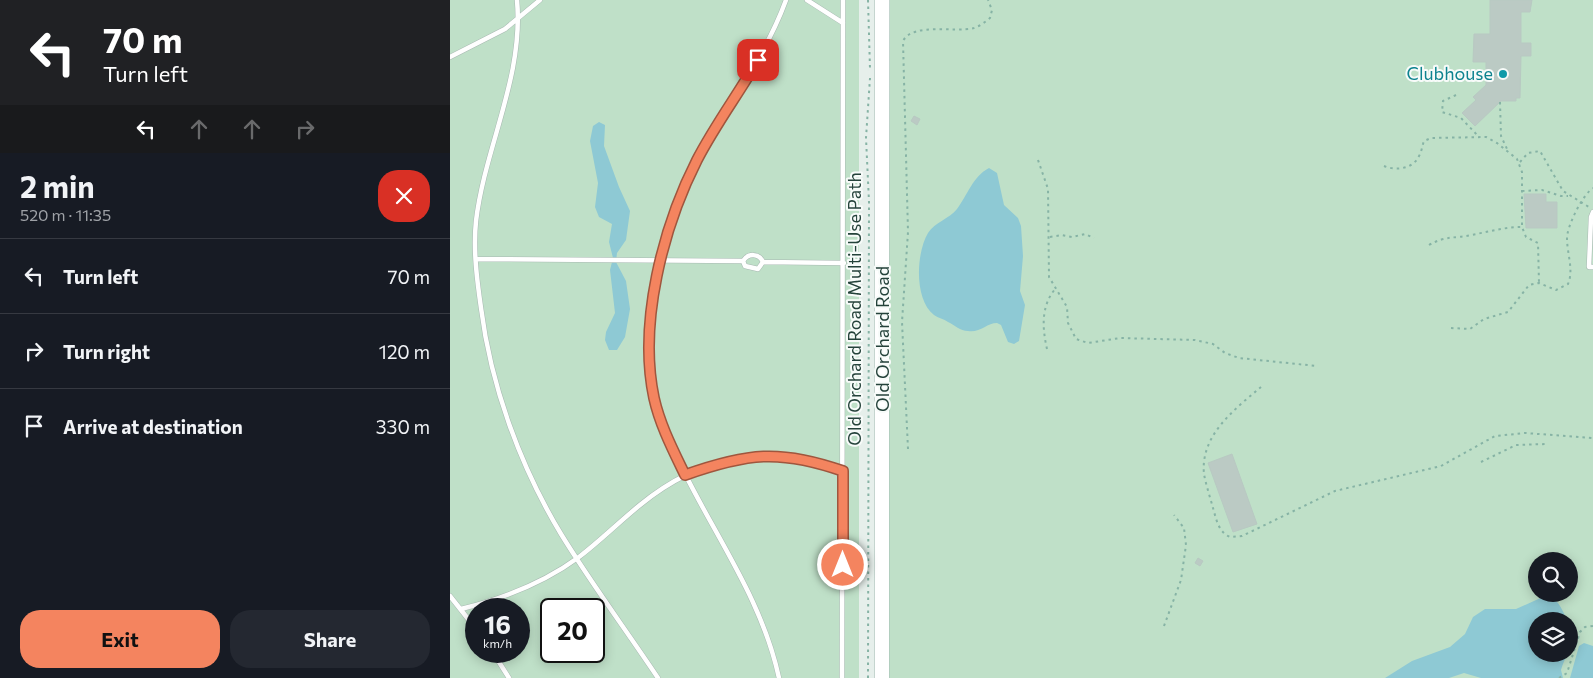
<!DOCTYPE html>
<html lang="en">
<head>
<meta charset="utf-8">
<style>
  :root { --surface:#171b24; --page:#242831; --text:#f1f3f6; --muted:#9ea1a6; --line:#363941; --accent:#f4845f }
  body { margin:0; font-family:Commissioner,sans-serif; background:var(--page); color:var(--text); height:100vh; display:flex; flex-direction:column; font-size:19px; white-space:nowrap }
  * { box-sizing:border-box; margin:0 }
  p { font-size:16px; color:var(--muted) }
  .icon { flex:none; width:28px; height:28px; fill:none; stroke:currentColor; stroke-width:2; stroke-linecap:round; stroke-linejoin:round }
  .map { position:relative; flex:1; overflow:hidden }
  .sheet { display:flex; flex-direction:column; background:var(--surface); width:450px }
  .sheet>* { flex:none }
  .hud { background:#202124; color:#fff; overflow:hidden }
  .controls { position:absolute; left:1078px; top:552px; display:grid; gap:10px }
  .controls a { display:grid; place-items:center; width:50px; height:50px; border-radius:50%; background:var(--surface); box-shadow:0 2px 12px #0003; font-size:25px }
  .speed { position:absolute; left:15px; top:598px; display:flex; gap:10px; font-size:25px; font-weight:700; text-align:center }
  .speed>* { display:grid; place-content:center; width:65px; height:65px; border-radius:50%; background:var(--surface); box-shadow:0 2px 12px #0003; line-height:1 }
  .speed small { font-size:12px; font-weight:400 }
  .speed .limit { border:2px solid #111; border-radius:8px; background:#fff; color:#111 }
  .pin { position:absolute; display:grid; place-items:center; width:42px; height:42px; color:#fff; margin:-21px; border-radius:10px; box-shadow:0 2px 8px #0006 }
  .me { position:absolute; width:55px; margin:-28px; rotate:0deg; stroke-linejoin:round; filter:drop-shadow(0 0 4px #0008) }
  .turn { display:flex; align-items:center; gap:18px; height:105px; padding:0 20px; font-size:22px }
  .turn .icon { width:65px; height:65px; stroke-width:2.5 }
  .turn b { display:block; font-size:35px; line-height:42px }
  .lanes { display:flex; align-items:center; height:48px; padding:0 20px; background:#0003; justify-content:center; gap:25px; direction:ltr }
  .lanes .off { opacity:.35 }
  .round { display:grid; place-items:center; flex:none; width:52px; height:52px; border-radius:20px; background:var(--page) }
  .summary { display:flex; align-items:center; justify-content:space-between; height:85px; padding:0 20px }
  h1 { font-size:30px; font-weight:700; line-height:38px }
  .action { display:flex; gap:10px; margin-top:auto; padding:10px 20px }
  .action a { flex:1; height:58px; border-radius:20px; background:var(--accent); color:#111; font-size:20px; font-weight:700; line-height:58px; text-align:center }
  .action a+a { background:var(--page); color:var(--text) }
  ul { padding:0; list-style:none }
  li { display:flex; align-items:center; gap:15px; height:75px; padding:0 20px; border-top:1px solid var(--line) }
  li div { flex:1 }
  li b { display:block; font-size:19px }
  li em { font-style:normal }
  main { display:flex; flex:1; min-height:0 }
  .map>svg:first-child { display:block }
  .green { fill:#bfe0c8; fill-rule:evenodd }
  .water { fill:#8ec9d4 }
  .building { fill:#bbcac4; stroke:#b8c9c2 }
  .lines { fill:none; stroke-linecap:round; stroke-linejoin:round }
  .service-casing { stroke:#a8b8b2; stroke-width:5.5 }
  .secondary-casing { stroke:#a4bbb3; stroke-width:15 }
  .path { stroke:#86b3a5; stroke-width:2; stroke-dasharray:2.5 4; stroke-linecap:butt }
  .service { stroke:#fff; stroke-width:4.5 }
  .secondary { stroke:#fff; stroke-width:14 }
  .route-casing { stroke:#9f563e; stroke-width:12 }
  .route { stroke:#f4845f; stroke-width:9 }
  .culture-dot { fill:#0f9aa8; stroke:#f7fbf9; stroke-width:2 }
  .labels { text-anchor:middle; stroke-width:4; stroke-linejoin:round; paint-order:stroke }
  .culture-label { font-size:18px; fill:#0d838f; stroke:#f7fbf9; text-anchor:end }
  .street-label { font-size:18px; fill:#24423a; stroke:#f7fbf9 }
</style>
</head>
<body>
<main>
<section class="sheet">
<div class="hud">
<div class="turn"><svg class="icon" aria-label="left" viewBox="0 0 24 24"><path d="M17 20v-9H6M10 6l-5 5 5 5"/></svg><div><b>70 m</b>Turn left</div></div>
<div class="lanes"><svg class="icon" aria-label="left" viewBox="0 0 24 24"><path d="M17 20v-9H6M10 6l-5 5 5 5"/></svg><svg class="icon off" aria-label="ahead" viewBox="0 0 24 24"><path d="M12 20V5M6 11l6-6 6 6"/></svg><svg class="icon off" aria-label="ahead" viewBox="0 0 24 24"><path d="M12 20V5M6 11l6-6 6 6"/></svg><svg class="icon off" aria-label="right" viewBox="0 0 24 24"><path d="M7 20v-9h11M14 6l5 5-5 5"/></svg></div>
</div>
<div class="summary"><div><h1>2 min</h1><p>520 m · 11:35</p></div><a class="round" style="background:#d93025;color:#fff"><svg class="icon" aria-label="close" viewBox="0 0 24 24"><path d="M6 6l12 12M18 6L6 18"/></svg></a></div>
<ul>
<li><svg class="icon" aria-label="left" viewBox="0 0 24 24"><path d="M17 20v-9H6M10 6l-5 5 5 5"/></svg><div><b>Turn left</b></div><em>70 m</em></li>
<li><svg class="icon" aria-label="right" viewBox="0 0 24 24"><path d="M7 20v-9h11M14 6l5 5-5 5"/></svg><div><b>Turn right</b></div><em>120 m</em></li>
<li><svg class="icon" aria-label="arrive" viewBox="0 0 24 24"><path d="M6 21V4h12l-3 4 3 4H6"/></svg><div><b>Arrive at destination</b></div><em>330 m</em></li>
</ul>
<div class="action"><a>Exit</a><a>Share</a></div>
</section>
<div class="map">
<svg width="1143" height="678" viewBox="0 0 1143 678">
  <rect width="100%" height="100%" fill="#e6efeb"/>
  <!-- green -->
  <path class="green" d="M 0,0 L 409,0 L 409,678 L 0,678 ZM 26,609 L 69,609 L 69,651 L 26,651 ZM 101,609 L 144,609 L 144,651 L 101,651 Z
    M 440,0 L 1143,0 L 1143,678 L 438,678 ZM 1086,561 L 1119,561 L 1119,594 L 1086,594 ZM 1086,621 L 1119,621 L 1119,654 L 1086,654 Z"/>
  <!-- water -->
  <path class="water" d="M 149,122 L 155,125 L 154,146 L 169,187 L 180,211 L 176,240 L 167,253 L 166,262 L 176,281 L 180,309 L 175,337 L 167,350 L 159,350 L 155,340 L 156,332 L 165,313 L 160,270 L 163,258 L 159,242 L 162,224 L 149,217 L 145,207 L 148,183 L 140,141 L 143,126 Z
    M 539,168 L 547,173 L 554,205 L 568,218 L 571,226 L 573,256 L 570,291 L 575,305 L 569,341 L 564,344 L 558,342 L 551,325 L 547,323 C 537,323 530,333 518,331 C 510,331 505,325 498,322 C 494,319 488,318 484,315 C 464,300 466,253 478,233 C 485,222 499,219 507,209 C 517,196 523,176 539,168 Z
    M 1095,596 C 1109,597 1112,611 1118,621 L 1086,621 L 1086,654 L 1119,654 L 1119,623 C 1128,643 1116,652 1111,670 L 1113,678 L 1031,678 L 1014,673 L 999,678 L 935,678 L 962,661 L 1000,647 L 1015,634 L 1023,617 L 1035,609 L 1066,609 Z
    M 1134,643 L 1143,646 L 1143,678 L 1120,678 L 1129,646 Z"/>
  <!-- building -->
  <path class="building" d="M 1040,0 L 1082,0 L 1080,12 L 1071,12 L 1071,43 L 1081,43 L 1081,56 L 1071,56 L 1070,98 L 1066,98 L 1066,101 L 1051,101 L 1025,126 L 1012,113 L 1026,100 L 1023,97 L 1036,85 L 1036,62 L 1023,62 L 1024,34 L 1040,34 Z
    M 464,116 L 470,119 L 467,125 L 461,121 Z
    M 1074,194 L 1096,194 L 1096,202 L 1107,202 L 1107,228 L 1076,228 Z
    M 782,454 L 807,524 L 783,532 L 758,463 Z
    M 748,558 L 753,561 L 750,566 L 745,563 Z"/>
  <g class="lines">
    <defs>
      <path id="service" d="M 67,0 C 74,77 35,146 26,221 C 23,250 27,280 31,308 C 41,386 70,466 111,534 C 141,583 176,630 208,678
        M 357,0 L 393,23
        M 0,57 L 55,29 L 90,0
        M 1143,212 L 1141,217 L 1139,267 L 1143,267
        M 26,259 L 293,261 L 295,266 L 308,269 L 313,262 L 394,263
        M 293,261 C 298,253 309,253 313,262
        M 0,596 L 26,629
        M 11,609 C 52,599 95,582 129,557 C 150,541 169,522 190,505 C 252,454 318,444 393,471
        M 42,651 L 59,678
        M 329,678 C 311,594 258,527 223,449 C 187,371 197,294 225,214 C 232,196 238,176 248,158 C 277,105 315,58 336,0
        M 392,678 L 393,0"/>
      <path id="secondary" d="M 432,678 L 432,0"/>
    </defs>
    <!-- service casing -->
    <use href="#service" class="service-casing"/>
    <!-- secondary casing -->
    <use href="#secondary" class="secondary-casing"/>
    <!-- path -->
    <path class="path" d="M 418,0 L 420,69
      M 1006,95 L 993,101 L 992,112 L 1011,118 L 1029,137
      M 1050,102 L 1051,136 L 1057,149
      M 588,160 L 598,189 L 599,277 L 617,307 L 618,323 L 626,339 L 638,343 L 670,338 L 745,340 L 763,344 L 775,353 L 789,358 L 867,366
      M 1070,162 L 1078,153 L 1090,151 L 1113,191 L 1139,207
      M 934,166 C 946,171 963,169 969,156 C 972,151 972,146 974,141 L 981,138 L 1036,137 L 1047,143 L 1067,159 L 1072,172 L 1072,227 L 1076,237 L 1088,243 L 1089,283
      M 1072,191 L 1092,190 L 1111,196 L 1118,196
      M 600,237 L 612,235 L 622,237 L 635,234 L 644,238
      M 979,245 C 997,235 1003,239 1021,235 C 1038,232 1054,227 1072,227
      M 1001,328 L 1020,329 L 1034,319 L 1058,312 L 1079,285 L 1089,283 L 1106,290 L 1118,284 C 1124,270 1117,254 1117,238 C 1117,226 1133,194 1143,188
      M 597,349 C 592,327 591,305 606,288
      M 811,387 C 785,409 750,435 754,474 C 756,485 760,497 763,508 C 766,518 768,532 780,537 L 792,536 L 885,491 L 991,466 L 1045,436 L 1075,433 L 1143,438
      M 458,449 L 452,322 L 458,232 L 453,41 C 463,22 505,33 524,28 C 530,26 535,22 540,18 L 542,10 L 538,0
      M 1031,462 L 1066,445 L 1096,444
      M 714,626 L 731,580 L 736,545 L 734,528 L 724,515
      M 418,678 L 419,202 L 416,138 L 420,78
      M 1109,678 L 1117,673 L 1130,632 L 1135,627 L 1143,626"/>
    <!-- service -->
    <use href="#service" class="service"/>
    <!-- secondary -->
    <use href="#secondary" class="secondary"/>
  </g>
  <g class="lines">
    <defs>
      <path id="route" d="M 308,60 C 289,93 265,125 247,160 C 213,227 188,323 204,398 C 210,425 223,450 235,475 C 297,453 330,449 393,471 L 393,565"/>
    </defs>
    <!-- route casing -->
    <use href="#route" class="route-casing"/>
    <!-- route -->
    <use href="#route" class="route"/>
  </g>
  <!-- markers -->
  <circle class="culture-dot" cx="1053" cy="74" r="5"/>
  <g class="labels">
    <!-- culture labels -->
    <g class="culture-label">
      <text x="1043" y="80">Clubhouse</text>
    </g>
    <!-- street labels -->
    <g class="street-label">
      <text transform="translate(405 309) rotate(-90)" y="6">Old Orchard Road Multi-Use Path</text>
      <text transform="translate(433 339) rotate(-90)" y="6">Old Orchard Road</text>
    </g>
  </g>
</svg>
<div class="controls">
<a><svg class="icon" aria-label="search" viewBox="0 0 24 24"><circle cx="10" cy="10" r="6"/><path d="M15 15l6 6"/></svg></a>
<a><svg class="icon" aria-label="layers" viewBox="0 0 24 24"><path d="M12 4l9 5-9 5-9-5zM3 14l9 5 9-5"/></svg></a>
</div>
<div class="speed"><div>16<small>km/h</small></div><div class="limit">20</div></div>
<div class="pin" style="left:308px;top:60px;background:#d93025"><svg class="icon" aria-label="arrive" viewBox="0 0 24 24"><path d="M6 21V4h12l-3 4 3 4H6"/></svg></div>
<svg class="me" style="left:393px;top:565px" viewBox="-20 -20 40 40"><circle r="17" fill="#f4845f" stroke="#fff" stroke-width="3"/><path d="M0-11L8 9 0 5-8 9z" fill="#fff"/></svg>
</div>
</main>
</body>
</html>
